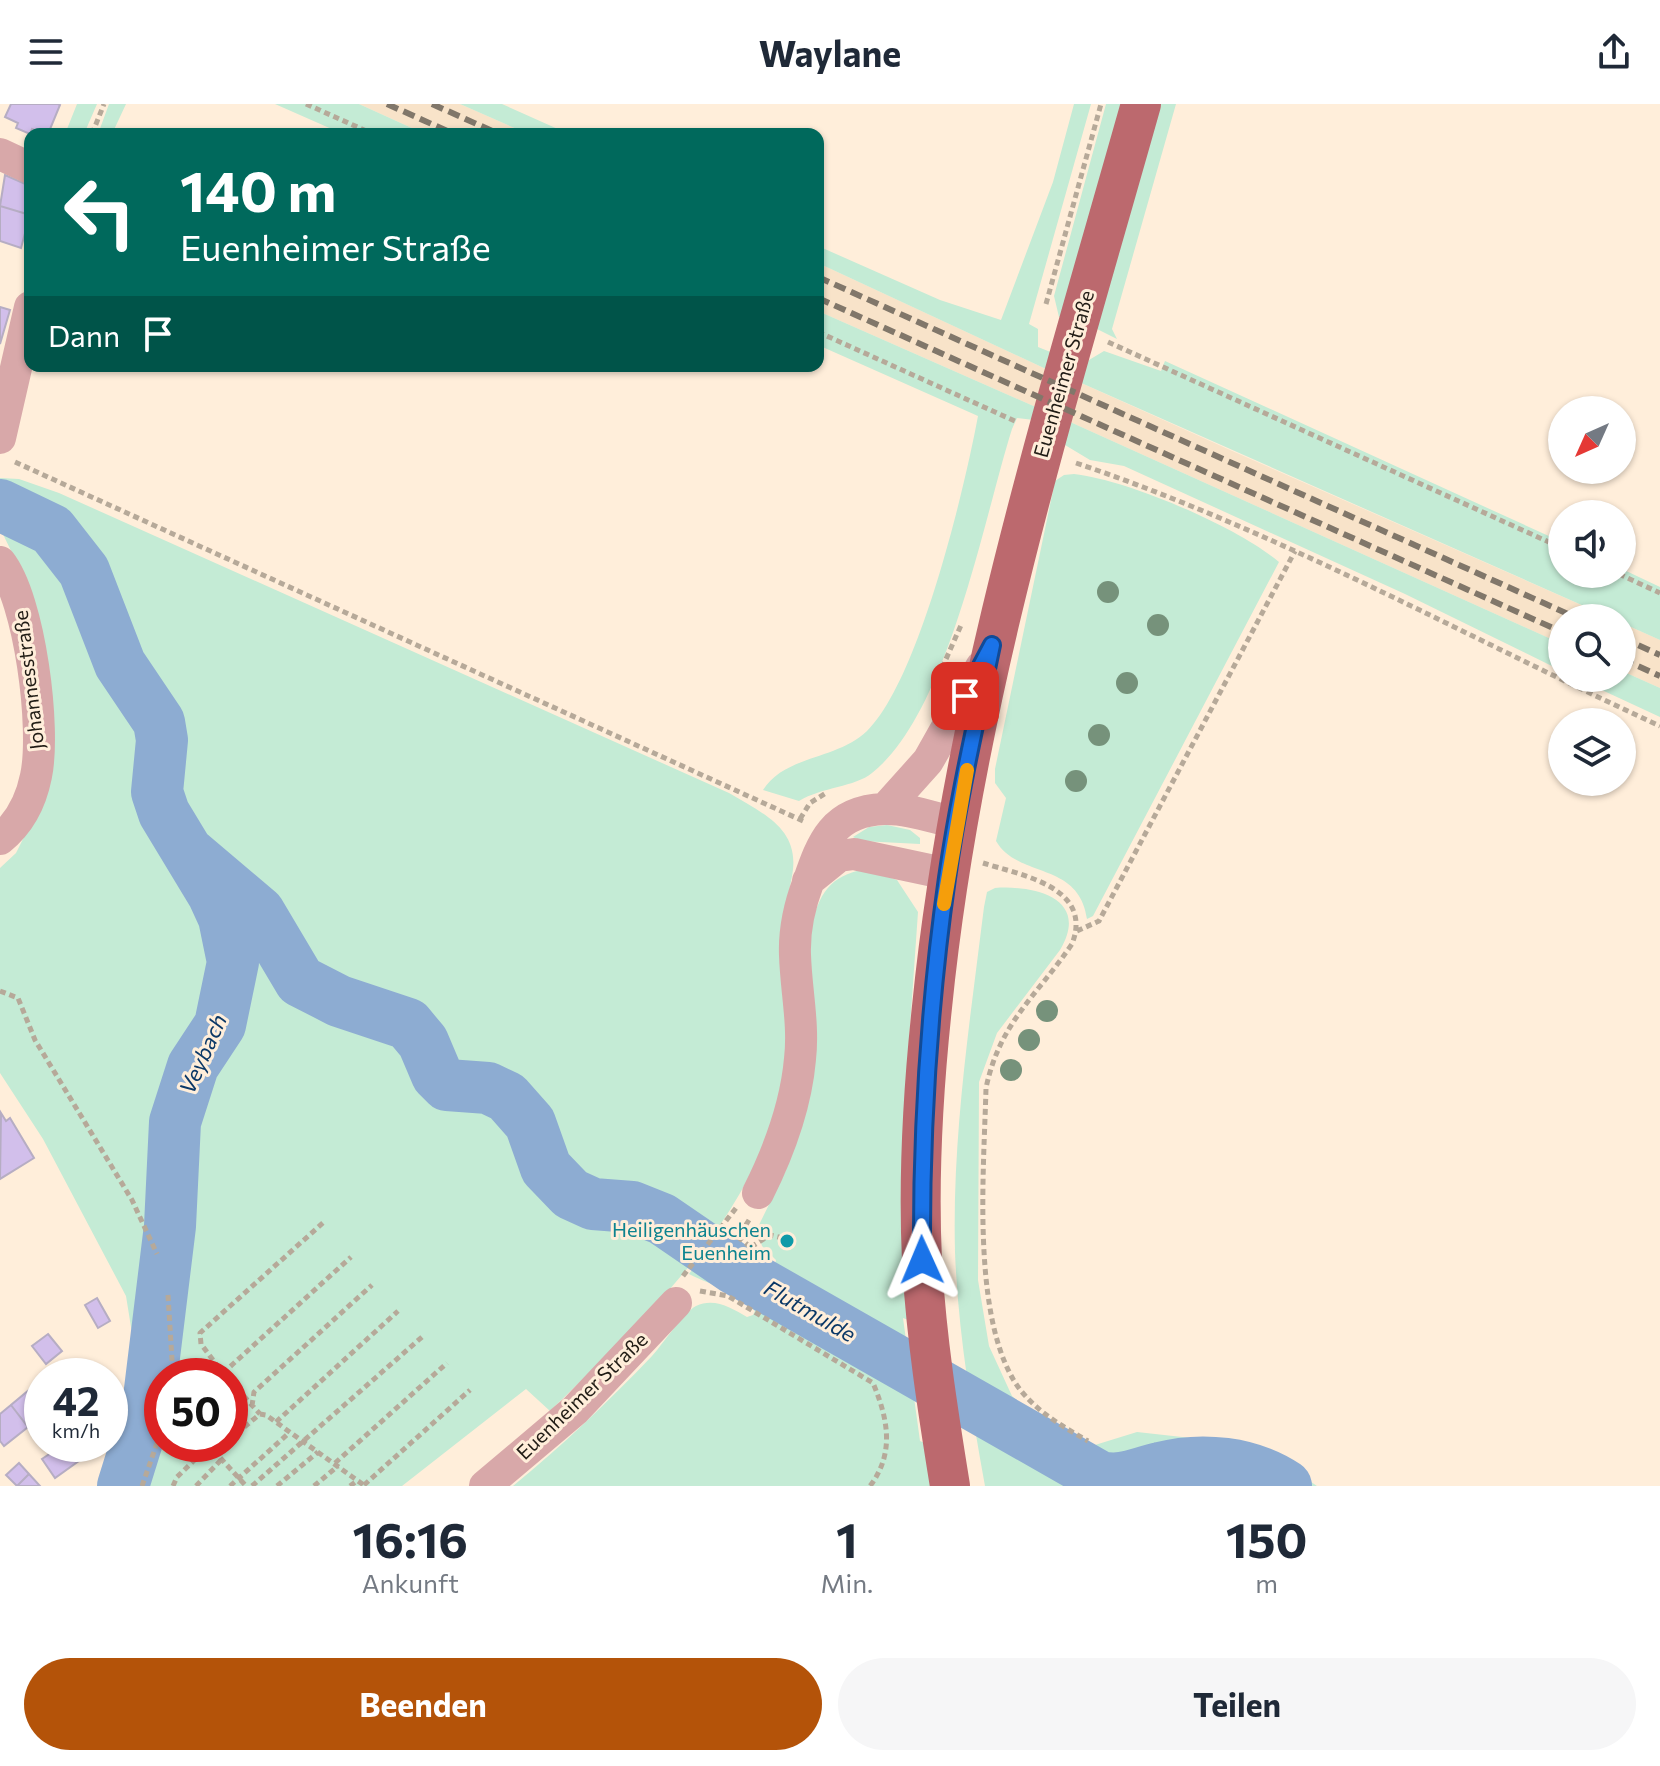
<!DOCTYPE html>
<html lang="de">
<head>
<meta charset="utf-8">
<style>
  :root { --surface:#fff; --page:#f6f6f7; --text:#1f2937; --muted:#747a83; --accent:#b45309 }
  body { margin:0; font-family:Commissioner,sans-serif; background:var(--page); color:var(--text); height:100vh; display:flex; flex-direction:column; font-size:30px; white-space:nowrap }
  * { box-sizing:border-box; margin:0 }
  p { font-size:26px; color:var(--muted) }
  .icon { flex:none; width:44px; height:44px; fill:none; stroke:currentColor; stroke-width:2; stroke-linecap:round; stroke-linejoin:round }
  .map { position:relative; height:1382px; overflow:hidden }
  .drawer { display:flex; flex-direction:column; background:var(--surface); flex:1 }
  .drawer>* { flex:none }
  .banner { position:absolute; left:24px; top:24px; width:800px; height:244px; border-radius:16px; box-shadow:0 2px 6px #0004; background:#00695c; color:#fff; overflow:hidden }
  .needle { width:52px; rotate:225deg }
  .fabs { position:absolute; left:1548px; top:292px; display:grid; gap:16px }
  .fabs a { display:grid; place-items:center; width:88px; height:88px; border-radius:50%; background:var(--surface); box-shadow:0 2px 6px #0004; font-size:40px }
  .speed { position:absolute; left:24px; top:1254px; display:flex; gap:16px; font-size:40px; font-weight:700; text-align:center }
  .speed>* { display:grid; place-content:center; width:104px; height:104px; border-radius:50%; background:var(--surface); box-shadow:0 2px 6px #0004; line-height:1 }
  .speed small { font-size:20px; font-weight:400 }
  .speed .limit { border:12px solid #d22; background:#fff; color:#111 }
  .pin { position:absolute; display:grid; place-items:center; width:68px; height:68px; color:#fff; margin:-34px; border-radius:16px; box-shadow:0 4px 12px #0006 }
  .me { position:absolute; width:88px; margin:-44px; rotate:359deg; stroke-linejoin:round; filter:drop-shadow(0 0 6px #0008) }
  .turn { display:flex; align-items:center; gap:28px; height:168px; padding:0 24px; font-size:36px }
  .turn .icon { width:104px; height:104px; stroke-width:2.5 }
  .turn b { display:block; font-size:56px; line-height:68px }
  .then { display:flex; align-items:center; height:76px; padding:0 24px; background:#0003; gap:16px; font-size:30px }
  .eta { display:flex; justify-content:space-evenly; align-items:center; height:136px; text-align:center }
  .eta b { font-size:48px; font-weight:700; line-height:56px }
  .button { display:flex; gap:16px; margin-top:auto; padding:16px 24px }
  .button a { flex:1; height:92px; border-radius:48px; background:var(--accent); color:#fff; font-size:32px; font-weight:700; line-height:92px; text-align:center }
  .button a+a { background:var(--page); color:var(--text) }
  header { display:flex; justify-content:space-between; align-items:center; height:104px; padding:0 24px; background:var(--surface); font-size:36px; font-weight:700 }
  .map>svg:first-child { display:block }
  .built { fill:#f8e3c9 }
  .green { fill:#c4ebd5; fill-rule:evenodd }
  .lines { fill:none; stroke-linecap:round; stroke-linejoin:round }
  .river { stroke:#8dacd2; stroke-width:52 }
  .building { fill:#d2bfeb; stroke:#b6adc3; stroke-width:2 }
  .path { stroke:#b6a999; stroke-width:5; stroke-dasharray:6 4; stroke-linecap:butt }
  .minor { stroke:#d8a8a9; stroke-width:32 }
  .major { stroke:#bc696e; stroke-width:40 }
  .rail { stroke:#81776a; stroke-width:6; stroke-dasharray:12 6; stroke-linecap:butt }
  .tree { fill:#76927b }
  .route-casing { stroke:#114b97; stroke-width:20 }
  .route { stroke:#1a73e8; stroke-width:14 }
  .slow { stroke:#f59e0b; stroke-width:14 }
  .culture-dot { fill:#0f9aa8; stroke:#ffeeda; stroke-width:3 }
  .labels { text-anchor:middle; stroke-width:6; stroke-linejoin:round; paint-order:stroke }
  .street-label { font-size:20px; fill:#211c15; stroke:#ffeeda }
  .culture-label { font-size:20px; fill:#0d838f; stroke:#ffeeda; text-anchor:end }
  .water-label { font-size:22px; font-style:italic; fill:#0b3867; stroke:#ffeeda }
</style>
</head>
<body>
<header><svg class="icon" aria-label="menu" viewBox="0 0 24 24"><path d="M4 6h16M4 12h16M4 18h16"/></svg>Waylane<svg class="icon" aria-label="share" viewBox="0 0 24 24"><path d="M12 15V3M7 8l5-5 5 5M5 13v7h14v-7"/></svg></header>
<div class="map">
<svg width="1660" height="1382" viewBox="0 0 1660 1382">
  <rect width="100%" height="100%" fill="#ffeeda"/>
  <!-- built -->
  <path class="built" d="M 359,0 L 460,0 L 528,30 L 425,30 Z
    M 818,159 L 1048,266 L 1038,304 L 818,207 Z
    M 1079,278 L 1230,346 L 1611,514 L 1562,514 L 1562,540 L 1068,317 Z
    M 1622,519 L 1660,536 L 1660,584 L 1622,567 Z"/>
  <!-- green -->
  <path class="green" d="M 77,0 L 97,0 L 84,30 L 65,30 Z
    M 109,0 L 126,0 L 112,30 L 98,30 Z
    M 275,0 L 359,0 L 425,30 L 343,30 Z
    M 460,0 L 502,0 L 569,30 L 528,30 Z
    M 1074,0 L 1091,0 L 1029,220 L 1038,225 L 1038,243 L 1053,249 L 1046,265 L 818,159 L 818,142 L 940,196 L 1001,216 L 1053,78 Z
    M 1106,0 L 1123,0 L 1062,213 L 1059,213 L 1054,192 Z
    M 1158,0 L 1176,0 L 1112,225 L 1117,235 L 1097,225 Z
    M 818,207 L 1038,304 L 1034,316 L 1017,314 L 1012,325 C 983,417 948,609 872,669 C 855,683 822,683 799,697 L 763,686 C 785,651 837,656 867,627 C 919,576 964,387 978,312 L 818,241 Z
    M 1104,247 L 1161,267 L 1165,257 L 1562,438 L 1562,470 L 1622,470 L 1622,465 L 1660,483 L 1660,536 L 1622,519 L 1622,514 L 1611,514 L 1079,278 L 1084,259 Z
    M 1068,317 L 1562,540 L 1562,567 L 1405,490 L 1124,362 L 1090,356 L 1065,341 Z
    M 1074,370 C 1128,376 1238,423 1279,458 L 1093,812 L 1087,815 C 1079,757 1018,775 996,737 L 1006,694 L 995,679 L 995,665 L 1055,377 L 1064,371 Z
    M 0,374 L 19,375 L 59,389 L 729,689 C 764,710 801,725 792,772 C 789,790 783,807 783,825 C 785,873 791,923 783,971 C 762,1109 646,1213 550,1307 L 526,1285 L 402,1382 L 106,1382 L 128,1314 L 136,1254 L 126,1192 L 43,1035 L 0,969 L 0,764 L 16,749 L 38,705 L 29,484 L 0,424 ZM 162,1272 L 230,1272 L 230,1340 L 162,1340 Z
    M 1622,567 L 1660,584 L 1660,613 L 1576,574 L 1622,574 Z
    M 887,721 L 910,726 L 920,734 L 920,740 L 861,737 L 853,733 L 869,723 Z
    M 865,765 L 897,776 L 918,808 L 903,1023 L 911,1217 L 903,1214 L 920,1337 L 927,1340 L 934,1382 L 513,1382 C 562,1342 608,1298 652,1252 C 663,1240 683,1209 696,1202 C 714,1193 732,1204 747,1213 L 753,1211 L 755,1207 C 736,1187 713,1182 689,1170 L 725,1123 L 728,1141 L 762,1162 L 769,1164 L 775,1160 L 776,1156 L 762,1142 L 757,1125 L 786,1066 L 811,824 C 819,790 829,772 865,765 Z
    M 995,784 C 1034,781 1091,794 1060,846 L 997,929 L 979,978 L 978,1176 L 989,1242 L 1012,1292 L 1044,1320 L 1082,1345 L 1137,1328 L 1227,1338 L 1273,1352 L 1317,1382 L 985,1382 C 971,1304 958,1227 955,1148 C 952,1032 970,917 984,803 L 987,788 Z"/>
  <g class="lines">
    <!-- river -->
    <path class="river" d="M 0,401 L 52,426 L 84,467 L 120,560 L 159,618 L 162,636 L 157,688 L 164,709 L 213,790 L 224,814 L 233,858 L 220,921 L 193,962 L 175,1018 L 170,1122 L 148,1302 L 123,1382
      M 187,747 L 259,808 L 300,877 L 339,897 L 408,920 L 423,938 L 437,971 L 447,981 L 488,984 L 507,993 L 530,1019 L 546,1064 L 571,1090 L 593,1100 L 632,1103 L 662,1115 L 735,1165 L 1100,1373 C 1123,1378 1137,1369 1160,1364 C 1202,1353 1250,1358 1286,1382"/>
  </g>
  <!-- building -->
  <path class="building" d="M 11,0 L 58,0 L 60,1 L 48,30 L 32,25 L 30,30 L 16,24 L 18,19 L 5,13 Z
    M 5,71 L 30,82 L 30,111 L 0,102 Z
    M 0,102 L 30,111 L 21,144 L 0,137 Z
    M 0,203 L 10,206 L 0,240 Z
    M 1,1009 L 6,1017 L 10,1014 L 34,1054 L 0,1075 Z
    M 97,1194 L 110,1217 L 98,1224 L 85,1201 Z
    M 48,1230 L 62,1247 L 46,1260 L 32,1242 Z
    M 42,1276 L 42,1302 L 29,1286 Z
    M 29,1286 L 42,1302 L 42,1319 L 31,1327 L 11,1301 Z
    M 11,1301 L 28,1323 L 4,1342 L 0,1337 L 0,1310 Z
    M 64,1340 L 84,1340 L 90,1349 L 55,1374 L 42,1355 Z
    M 19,1359 L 29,1370 L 17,1382 L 6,1371 Z
    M 29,1370 L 40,1382 L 17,1382 Z"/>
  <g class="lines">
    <!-- path -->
    <path class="path" d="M 306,0 L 373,30
      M 92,30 L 104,0
      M 1046,200 L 1101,0
      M 818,228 L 1017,318
      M 1108,238 L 1562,444
      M 15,358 L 803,717
      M 1076,359 C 1278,427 1466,533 1660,622
      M 1619,470 L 1660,489
      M 942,564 L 962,519
      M 800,715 L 810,699 L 826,689
      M 983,759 C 1021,771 1094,783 1072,840 C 1036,893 1000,918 986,984 C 984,1065 972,1204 1013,1275 C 1030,1304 1060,1321 1088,1337
      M 1077,827 L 1099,817 L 1295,447
      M 0,887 L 18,894 L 35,936 L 132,1096 L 157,1150
      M 749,1116 L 738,1133 L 768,1157
      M 751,1143 L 770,1131 L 783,1134
      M 683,1172 L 736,1104
      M 700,1187 L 728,1192 L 873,1279 C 888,1315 895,1349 870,1382
      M 168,1191 L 173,1272
      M 223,1269 L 351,1153
      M 225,1272 L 201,1240 L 200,1229 L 325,1117
      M 230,1277 L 260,1310
      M 252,1302 L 254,1288 L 372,1181
      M 276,1318 L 398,1207
      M 230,1321 L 237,1329 L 260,1310 L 266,1311 L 365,1382
      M 224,1340 L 215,1348 L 246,1382
      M 335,1359 L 447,1259
      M 364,1381 L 470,1286
      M 142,1382 L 162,1325
      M 173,1382 L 177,1373 L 210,1341 L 215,1348
      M 196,1382 L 222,1355
      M 230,1382 L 289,1329
      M 252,1382 L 422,1233
      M 277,1382 L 318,1348
      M 314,1382 L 338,1362
      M 350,1382 L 358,1376"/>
    <!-- minor -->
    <path class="minor" d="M 0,50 L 30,64
      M 0,334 L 30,203
      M 0,458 C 30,496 46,625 36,672 C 31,697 20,719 0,735
      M 885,705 L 928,657 L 981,563
      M 808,777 L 839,752 L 854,750 L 948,770
      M 758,1089 C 779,1047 796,1001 800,955 C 804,920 796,886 795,851 C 794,825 799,803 808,779 C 822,738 833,707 884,705 C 907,704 934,714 957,719
      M 485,1382 L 575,1306 L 676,1199"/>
    <!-- major -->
    <path class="major" d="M 950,1382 C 938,1308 926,1232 922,1157 C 918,1072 923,987 932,903 C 963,594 1057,298 1141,0"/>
    <!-- rail -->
    <path class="rail" d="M 387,0 L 454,30
      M 432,0 L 499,30
      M 818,173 L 1577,514
      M 818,194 L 1562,528
      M 1622,534 L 1660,551
      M 1622,555 L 1660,572"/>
  </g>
  <!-- trees -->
  <g class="tree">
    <circle cx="1108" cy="488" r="11"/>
    <circle cx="1158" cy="521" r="11"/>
    <circle cx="1127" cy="579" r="11"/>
    <circle cx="1099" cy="631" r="11"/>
    <circle cx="1076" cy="677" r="11"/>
    <circle cx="1047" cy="907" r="11"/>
    <circle cx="1029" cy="936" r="11"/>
    <circle cx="1011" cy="966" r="11"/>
  </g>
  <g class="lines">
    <defs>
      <path id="route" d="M 922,1156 C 921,1028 929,901 947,774 C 958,696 976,618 992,541 L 965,592"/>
    </defs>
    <!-- route casing -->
    <use href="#route" class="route-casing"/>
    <!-- route -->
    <use href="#route" class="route"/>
    <!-- slow -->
    <path class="slow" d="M 944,800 L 967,666"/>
  </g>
  <!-- markers -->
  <circle class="culture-dot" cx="787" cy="1137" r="8"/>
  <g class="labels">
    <!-- street labels -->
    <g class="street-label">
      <text transform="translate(1064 270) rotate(-74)" y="7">Euenheimer Straße</text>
      <text transform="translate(29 576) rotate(-97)" y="7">Johannesstraße</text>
      <text transform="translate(582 1292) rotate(-44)" y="7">Euenheimer Straße</text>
    </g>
    <!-- culture labels -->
    <g class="culture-label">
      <text x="771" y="1133">Heiligenhäuschen<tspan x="771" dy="23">Euenheim</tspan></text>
    </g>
    <!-- water labels -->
    <g class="water-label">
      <text transform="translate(203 950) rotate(-66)" y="8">Veybach</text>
      <text transform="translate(810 1207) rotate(30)" y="8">Flutmulde</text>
    </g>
  </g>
</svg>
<div class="fabs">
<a><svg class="needle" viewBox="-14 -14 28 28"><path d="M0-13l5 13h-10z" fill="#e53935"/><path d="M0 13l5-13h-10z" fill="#747a83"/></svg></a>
<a><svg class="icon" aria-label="sound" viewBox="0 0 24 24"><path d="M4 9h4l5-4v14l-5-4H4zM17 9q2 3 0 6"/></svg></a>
<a><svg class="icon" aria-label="search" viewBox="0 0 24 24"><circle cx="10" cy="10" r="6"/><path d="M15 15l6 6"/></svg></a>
<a><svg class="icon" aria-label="layers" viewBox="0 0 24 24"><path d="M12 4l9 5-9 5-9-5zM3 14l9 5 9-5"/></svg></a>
</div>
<div class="speed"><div>42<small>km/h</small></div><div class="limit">50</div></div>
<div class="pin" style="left:965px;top:592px;background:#d93025"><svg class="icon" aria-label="arrive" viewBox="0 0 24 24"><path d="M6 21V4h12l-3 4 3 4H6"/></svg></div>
<svg class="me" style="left:922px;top:1156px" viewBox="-20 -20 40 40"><path d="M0-17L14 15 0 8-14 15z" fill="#1a73e8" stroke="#fff" stroke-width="4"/></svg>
<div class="banner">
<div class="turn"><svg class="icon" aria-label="left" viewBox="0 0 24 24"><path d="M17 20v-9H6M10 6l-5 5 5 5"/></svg><div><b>140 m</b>Euenheimer Straße</div></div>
<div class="then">Dann<svg class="icon" aria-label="arrive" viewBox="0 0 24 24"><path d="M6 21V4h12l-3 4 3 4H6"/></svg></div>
</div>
</div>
<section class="drawer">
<div class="eta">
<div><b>16:16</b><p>Ankunft</p></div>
<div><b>1</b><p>Min.</p></div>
<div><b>150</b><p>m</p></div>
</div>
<div class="button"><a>Beenden</a><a>Teilen</a></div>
</section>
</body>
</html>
